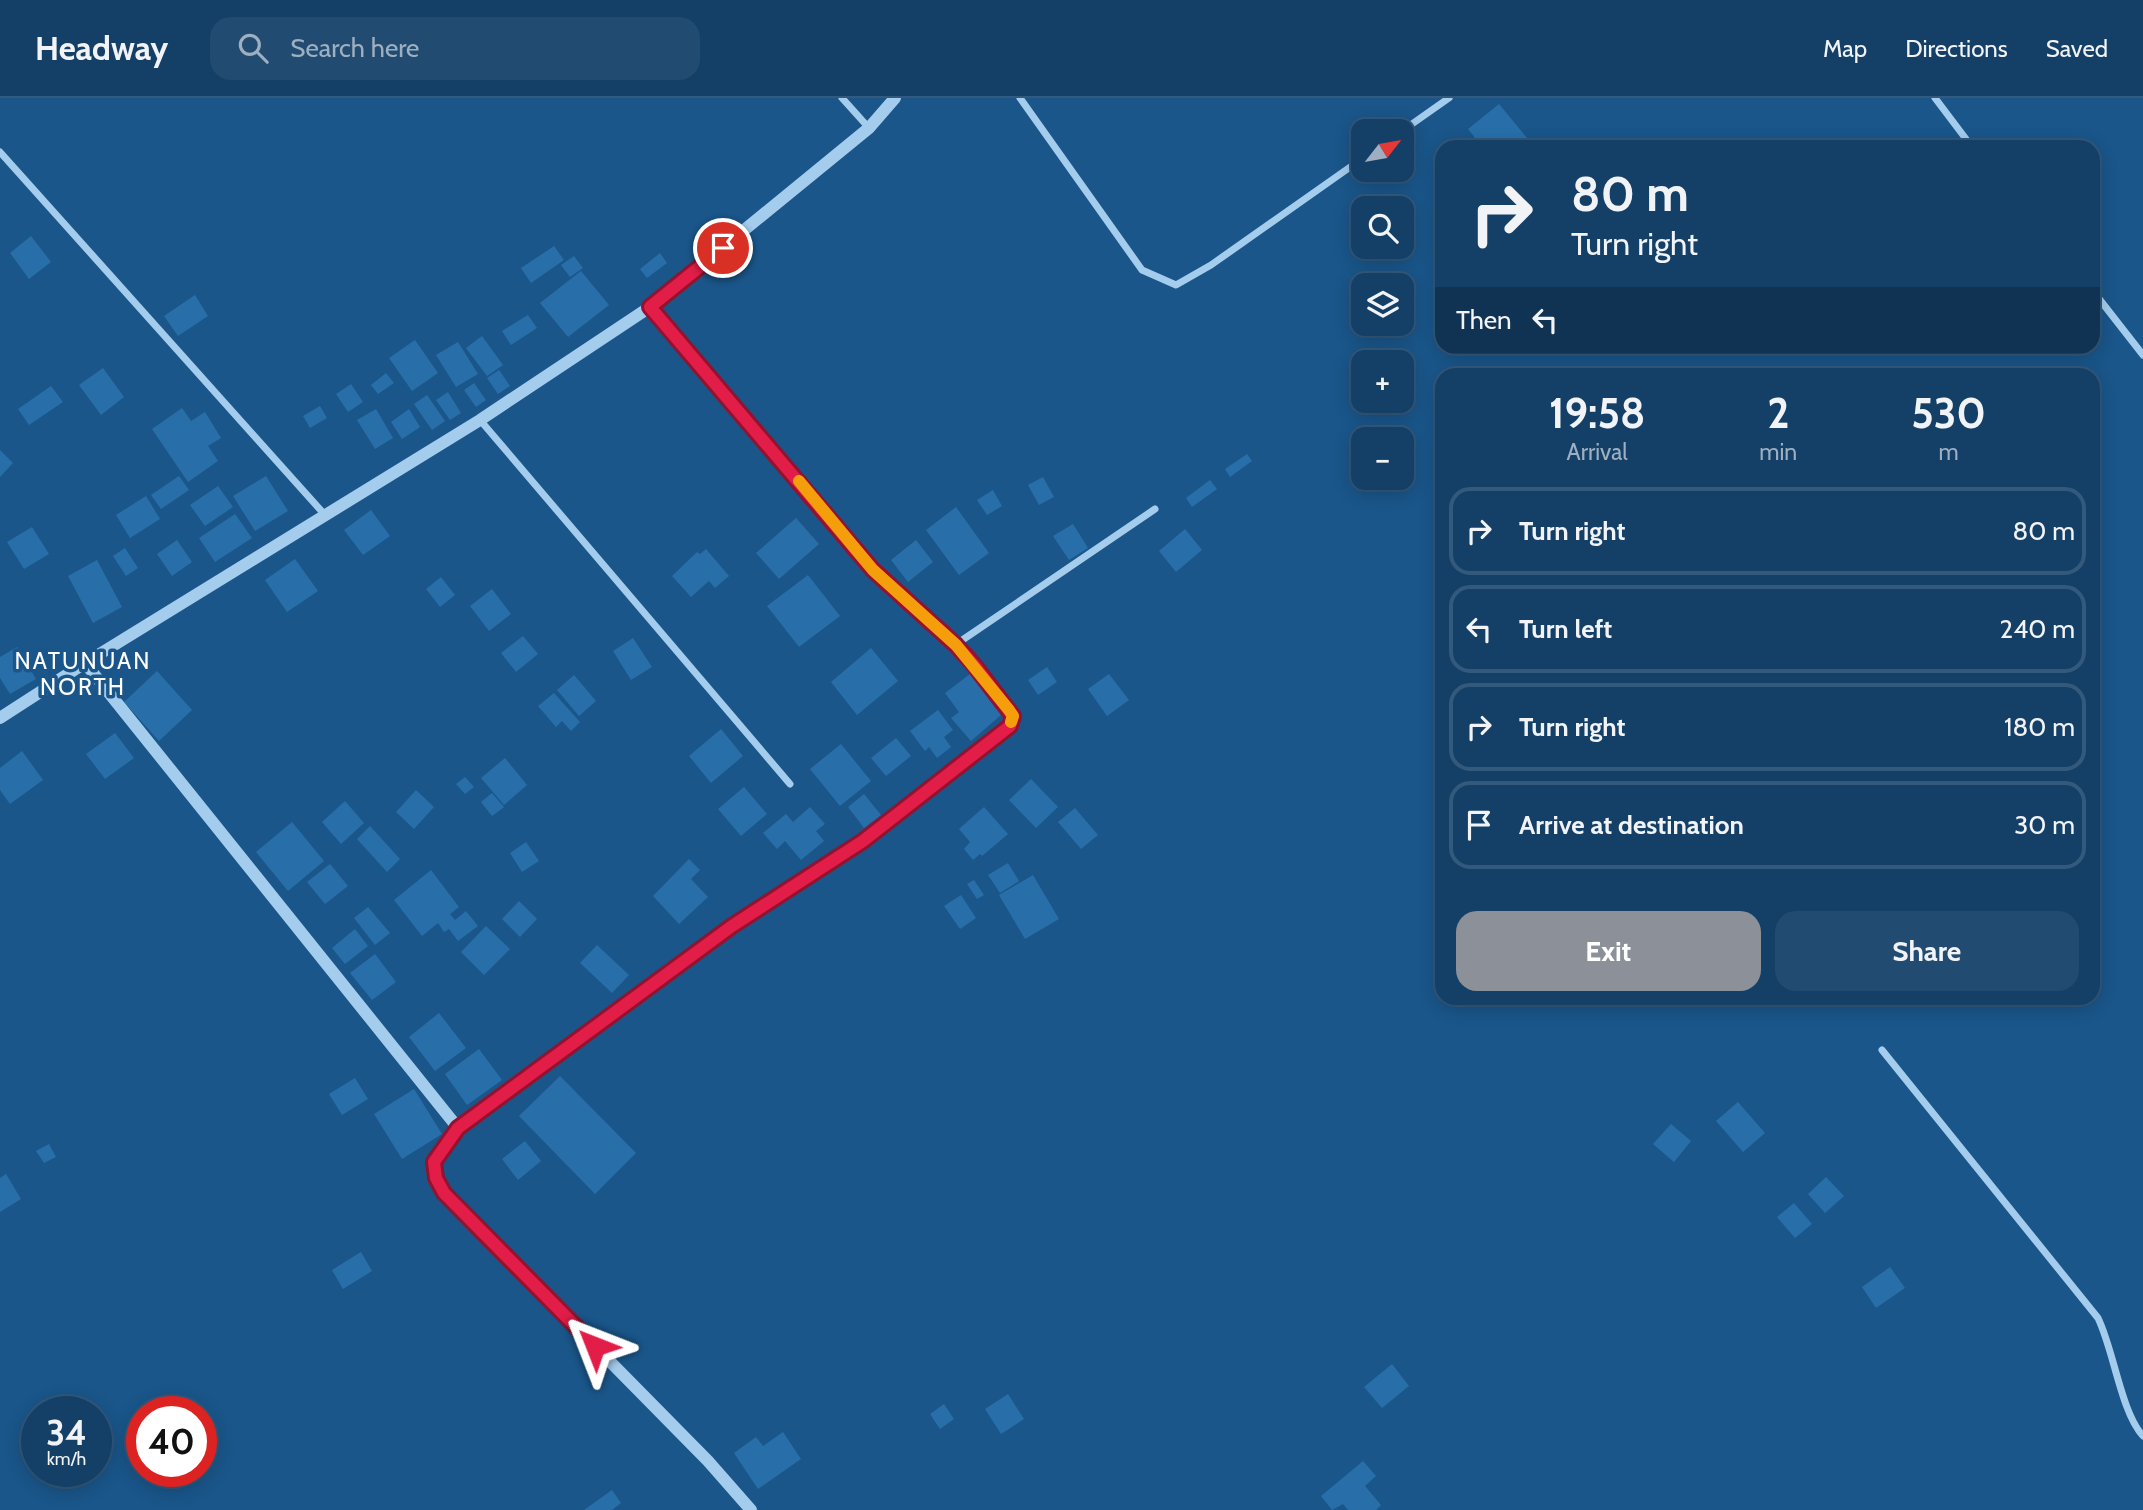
<!DOCTYPE html>
<html lang="en">
<head>
<meta charset="utf-8">
<style>
  :root { --surface:#144068; --page:#214b71; --text:#f1f3f6; --muted:#9dafc0; --line:#33597c; --accent:#8c9099 }
  body { margin:0; font-family:Cabin,sans-serif; background:var(--page); color:var(--text); height:100vh; display:flex; flex-direction:column; font-size:26px; white-space:nowrap }
  * { box-sizing:border-box; margin:0 }
  p { font-size:23px; color:var(--muted) }
  .icon { flex:none; width:38px; height:38px; fill:none; stroke:currentColor; stroke-width:2; stroke-linecap:round; stroke-linejoin:round }
  .map { position:relative; flex:1; overflow:hidden }
  .side { position:absolute; left:1435px; top:270px; width:665px; height:637px; display:flex; flex-direction:column; background:var(--surface); border-radius:21px; box-shadow:0 4px 18px #0003,0 0 0 2px var(--line) }
  .side>* { flex:none }
  .top-card { position:absolute; left:1435px; top:42px; width:665px; height:214px; border-radius:21px; box-shadow:0 4px 18px #0003,0 0 0 2px var(--line); background:#144068; color:var(--text); overflow:hidden }
  .needle { width:46px; rotate:59deg }
  .fabs { position:absolute; left:1351px; top:21px; display:grid; gap:14px }
  .fabs a { display:grid; place-items:center; width:63px; height:63px; border-radius:14px; background:var(--surface); box-shadow:0 4px 18px #0003,0 0 0 2px var(--line); font-size:35px }
  .speed { position:absolute; left:21px; top:1298px; display:flex; gap:14px; font-size:35px; font-weight:700; text-align:center }
  .speed>* { display:grid; place-content:center; width:91px; height:91px; border-radius:50%; background:var(--surface); box-shadow:0 4px 18px #0003,0 0 0 2px var(--line); line-height:1 }
  .speed small { font-size:18px; font-weight:400 }
  .speed .limit { border:10px solid #d22; background:#fff; color:#111 }
  .pin { position:absolute; display:grid; place-items:center; width:60px; height:60px; color:#fff; margin:-30px; border:4px solid #fff; border-radius:50%; box-shadow:0 2px 7px #0007 }
  .me { position:absolute; width:77px; margin:-38px; rotate:315deg; stroke-linejoin:round; filter:drop-shadow(0 0 5px #0008) }
  .turn { display:flex; align-items:center; gap:24px; height:147px; padding:0 21px; font-size:32px }
  .turn .icon { width:91px; height:91px; stroke-width:2.5 }
  .turn b { display:block; font-size:49px; line-height:60px }
  .then { display:flex; align-items:center; height:66px; padding:0 21px; background:#0003; gap:14px; font-size:26px }
  .eta { display:flex; justify-content:space-evenly; align-items:center; height:119px; text-align:center }
  .eta b { font-size:42px; font-weight:700; line-height:49px }
  .action { display:flex; gap:14px; margin-top:auto; padding:14px 21px }
  .action a { flex:1; height:80px; border-radius:21px; background:var(--accent); color:#fff; font-size:28px; font-weight:700; line-height:80px; text-align:center }
  .action a+a { background:var(--page); color:var(--text) }
  ul { padding:0; list-style:none }
  li { display:flex; align-items:center; gap:21px; height:88px; margin:0 14px 10px; padding:0 7px; border:4px solid var(--line); border-radius:21px }
  li div { flex:1 }
  li b { display:block; font-size:26px }
  li em { font-style:normal }
  header { display:flex; align-items:center; gap:42px; box-sizing:border-box; height:98px; padding:0 35px; background:var(--surface); border-bottom:2px solid var(--line) }
  header strong { font-size:33px }
  nav { display:flex; gap:38px; margin-inline-start:auto; font-size:24px }
  .search { width:490px; height:63px; background:var(--page); display:flex; align-items:center; gap:18px; box-sizing:border-box; padding:0 24px; border-radius:21px; color:var(--muted); font-size:26px }
  .map>svg:first-child { display:block }
  .building { fill:#286fa9 }
  .lines { fill:none; stroke-linecap:round; stroke-linejoin:round }
  .minor { stroke:#a4cced; stroke-width:7 }
  .tertiary { stroke:#a4cced; stroke-width:12 }
  .route-casing { stroke:#92132f; stroke-width:18 }
  .route { stroke:#e11d48; stroke-width:12 }
  .slow { stroke:#f59e0b; stroke-width:12 }
  .labels { text-anchor:middle; stroke-width:7; stroke-linejoin:round; paint-order:stroke }
  .quarter-label { font-size:23px; letter-spacing:2px; fill:#fff; stroke:#1a568a }
</style>
</head>
<body>
<header>
<strong>Headway</strong>
<div class="search"><svg class="icon" aria-label="search" viewBox="0 0 24 24"><circle cx="10" cy="10" r="6"/><path d="M15 15l6 6"/></svg>Search here</div>
<nav><a>Map</a><a>Directions</a><a>Saved</a></nav>
</header>
<div class="map">
<svg width="2143" height="1412" viewBox="0 0 2143 1412">
  <rect width="100%" height="100%" fill="#1a568a"/>
  <!-- building -->
  <path class="building" d="M 1499,6 L 1532,46 L 1527,49 L 1482,49 L 1468,31 Z
    M 31,138 L 51,164 L 29,181 L 10,155 Z
    M 554,148 L 564,162 L 531,185 L 521,170 Z
    M 660,155 L 667,165 L 647,180 L 640,171 Z
    M 574,158 L 583,170 L 570,179 L 561,167 Z
    M 581,173 L 609,207 L 568,239 L 540,205 Z
    M 195,197 L 208,218 L 178,238 L 164,218 Z
    M 528,217 L 537,230 L 511,247 L 502,233 Z
    M 482,238 L 503,267 L 487,278 L 466,250 Z
    M 415,242 L 438,275 L 412,293 L 389,260 Z
    M 458,244 L 478,276 L 456,289 L 436,257 Z
    M 103,270 L 124,299 L 101,317 L 79,287 Z
    M 499,272 L 510,288 L 498,296 L 487,280 Z
    M 386,275 L 394,285 L 378,296 L 371,287 Z
    M 474,285 L 486,302 L 476,309 L 464,292 Z
    M 351,286 L 363,304 L 348,314 L 336,296 Z
    M 51,288 L 63,304 L 29,327 L 18,311 Z
    M 448,294 L 461,315 L 450,322 L 436,302 Z
    M 427,297 L 445,323 L 432,332 L 414,306 Z
    M 320,308 L 327,320 L 310,330 L 303,318 Z
    M 182,310 L 191,323 L 205,314 L 221,340 L 208,348 L 218,363 L 188,384 L 152,331 Z
    M 376,311 L 393,340 L 375,351 L 357,322 Z
    M 409,311 L 420,329 L 402,341 L 391,324 Z
    M 0,352 L 13,365 L 0,379 Z
    M 1247,356 L 1252,363 L 1230,379 L 1225,371 Z
    M 179,378 L 189,392 L 161,411 L 151,397 Z
    M 266,378 L 288,413 L 255,433 L 233,398 Z
    M 1043,379 L 1054,399 L 1039,407 L 1028,387 Z
    M 1210,382 L 1217,391 L 1192,409 L 1186,400 Z
    M 218,388 L 233,409 L 205,428 L 190,407 Z
    M 993,392 L 1002,408 L 987,417 L 977,402 Z
    M 146,398 L 160,421 L 130,440 L 116,417 Z
    M 956,409 L 989,455 L 959,477 L 926,432 Z
    M 371,412 L 390,438 L 363,457 L 344,432 Z
    M 235,416 L 252,440 L 215,464 L 199,440 Z
    M 796,420 L 819,446 L 779,481 L 756,455 Z
    M 1073,426 L 1088,450 L 1069,462 L 1053,438 Z
    M 32,429 L 49,456 L 24,471 L 7,444 Z
    M 1185,431 L 1202,452 L 1176,474 L 1159,453 Z
    M 177,442 L 192,464 L 172,478 L 157,456 Z
    M 916,442 L 933,464 L 908,484 L 891,462 Z
    M 125,450 L 138,470 L 126,478 L 113,458 Z
    M 706,451 L 729,478 L 715,490 L 709,483 L 691,499 L 672,478 L 697,454 L 700,456 Z
    M 295,461 L 318,493 L 287,514 L 265,482 Z
    M 97,462 L 122,509 L 93,525 L 68,478 Z
    M 808,477 L 840,518 L 799,549 L 767,508 Z
    M 441,479 L 455,497 L 440,509 L 426,491 Z
    M 492,491 L 511,516 L 489,533 L 470,508 Z
    M 523,538 L 538,556 L 516,574 L 501,555 Z
    M 633,540 L 652,569 L 631,582 L 613,553 Z
    M 17,549 L 36,581 L 10,596 L 0,580 L 0,559 Z
    M 871,550 L 898,583 L 857,617 L 831,584 Z
    M 1047,569 L 1057,584 L 1038,597 L 1028,582 Z
    M 157,573 L 192,612 L 159,643 L 124,604 Z
    M 970,576 L 1001,617 L 971,643 L 951,620 L 959,614 L 945,595 Z
    M 1109,576 L 1129,602 L 1107,618 L 1088,591 Z
    M 574,577 L 596,603 L 579,618 L 557,592 Z
    M 554,595 L 580,624 L 571,633 L 562,623 L 556,629 L 538,608 Z
    M 938,612 L 953,632 L 944,639 L 951,649 L 937,660 L 929,649 L 925,653 L 910,633 Z
    M 721,631 L 743,658 L 711,685 L 689,658 Z
    M 115,635 L 134,660 L 105,681 L 86,656 Z
    M 896,640 L 911,658 L 886,678 L 871,660 Z
    M 841,646 L 871,683 L 840,708 L 810,671 Z
    M 22,653 L 43,682 L 10,706 L 0,692 L 0,670 Z
    M 505,660 L 527,687 L 504,707 L 481,680 Z
    M 465,679 L 474,689 L 465,696 L 456,686 Z
    M 1031,681 L 1058,709 L 1036,730 L 1009,702 Z
    M 744,689 L 767,716 L 741,738 L 718,711 Z
    M 416,692 L 434,709 L 414,731 L 396,714 Z
    M 492,695 L 504,709 L 492,718 L 481,704 Z
    M 864,696 L 881,717 L 864,730 L 848,709 Z
    M 345,703 L 364,725 L 341,746 L 322,724 Z
    M 810,709 L 825,726 L 816,733 L 824,743 L 801,762 L 785,743 L 777,751 L 763,735 L 786,716 L 793,724 Z
    M 984,709 L 1008,736 L 982,758 L 980,756 L 973,762 L 964,751 L 970,744 L 959,731 Z
    M 1075,710 L 1098,737 L 1081,751 L 1058,724 Z
    M 292,724 L 324,763 L 288,793 L 256,754 Z
    M 370,728 L 400,761 L 387,774 L 357,741 Z
    M 526,744 L 539,763 L 522,774 L 510,755 Z
    M 689,761 L 700,772 L 691,781 L 708,799 L 679,826 L 653,798 Z
    M 1008,765 L 1019,783 L 1000,795 L 988,777 Z
    M 330,766 L 348,788 L 325,806 L 307,784 Z
    M 431,772 L 459,809 L 450,816 L 455,822 L 466,813 L 478,828 L 458,843 L 449,831 L 444,834 L 438,825 L 422,838 L 394,802 Z
    M 1033,777 L 1059,821 L 1025,841 L 999,797 Z
    M 974,782 L 984,797 L 977,801 L 967,786 Z
    M 961,797 L 976,820 L 960,831 L 944,808 Z
    M 519,803 L 537,821 L 520,839 L 502,821 Z
    M 368,809 L 390,835 L 375,847 L 354,820 Z
    M 486,828 L 510,851 L 484,877 L 461,854 Z
    M 355,831 L 368,848 L 345,866 L 332,850 Z
    M 597,847 L 629,877 L 612,895 L 580,865 Z
    M 375,856 L 396,884 L 372,902 L 350,875 Z
    M 439,915 L 466,950 L 435,973 L 409,939 Z
    M 479,951 L 502,982 L 467,1007 L 445,976 Z
    M 560,978 L 636,1055 L 595,1096 L 519,1018 Z
    M 355,980 L 368,1001 L 342,1017 L 329,996 Z
    M 414,991 L 442,1036 L 402,1061 L 374,1016 Z
    M 1738,1004 L 1765,1035 L 1743,1054 L 1716,1023 Z
    M 1671,1026 L 1691,1043 L 1674,1064 L 1653,1046 Z
    M 525,1043 L 541,1063 L 518,1082 L 502,1061 Z
    M 49,1046 L 56,1059 L 44,1065 L 36,1053 Z
    M 6,1076 L 21,1101 L 0,1114 L 0,1080 Z
    M 1826,1079 L 1844,1098 L 1825,1115 L 1808,1096 Z
    M 1794,1105 L 1812,1126 L 1795,1140 L 1777,1119 Z
    M 361,1154 L 372,1173 L 343,1191 L 332,1172 Z
    M 1890,1169 L 1905,1190 L 1876,1210 L 1862,1189 Z
    M 1392,1266 L 1409,1288 L 1382,1310 L 1364,1289 Z
    M 1008,1296 L 1024,1321 L 1001,1336 L 985,1311 Z
    M 944,1306 L 954,1321 L 940,1331 L 930,1316 Z
    M 783,1334 L 801,1361 L 758,1391 L 734,1355 L 756,1339 L 763,1348 Z
    M 1363,1363 L 1376,1378 L 1365,1388 L 1381,1407 L 1376,1412 L 1348,1412 L 1343,1406 L 1332,1412 L 1321,1398 Z
    M 612,1392 L 621,1405 L 612,1412 L 584,1412 Z"/>
  <g class="lines">
    <!-- minor -->
    <path class="minor" d="M 842,0 L 869,30
      M 1020,0 L 1142,172 L 1176,187 L 1211,167 L 1363,60
      M 1935,0 L 1972,49
      M 1402,33 L 1449,0
      M 0,54 L 325,417
      M 2093,193 L 2143,257
      M 650,209 L 873,472 L 955,547
      M 480,322 L 790,686
      M 1882,952 L 2098,1220 C 2114,1253 2121,1314 2143,1338
      M 458,1030 L 732,828 L 863,743 L 1010,628 L 1013,618 L 1009,612 L 955,547 L 1155,411"/>
    <!-- tertiary -->
    <path class="tertiary" d="M 85,565 L 458,1030 L 434,1064 L 436,1080 L 444,1095 L 708,1363 L 751,1412
      M 0,620 L 85,565 L 480,322 L 650,209 L 869,30 L 895,0"/>
  </g>
  <g class="lines">
    <defs>
      <path id="route" d="M 595,1248 L 444,1095 L 436,1080 L 434,1064 L 458,1030 L 732,828 L 863,743 L 1010,628 L 1013,618 L 974,567 L 956,547 L 873,472 L 650,209 L 723,150"/>
    </defs>
    <!-- route casing -->
    <use href="#route" class="route-casing"/>
    <!-- route -->
    <use href="#route" class="route"/>
    <!-- slow -->
    <path class="slow" d="M 799,383 L 873,472 L 956,547 L 1009,612 L 1013,618 L 1011,624"/>
  </g>
  <g class="labels">
    <!-- quarter labels -->
    <g class="quarter-label">
      <text x="83" y="571">NATUNUAN<tspan x="83" dy="26">NORTH</tspan></text>
    </g>
  </g>
</svg>
<div class="fabs">
<a><svg class="needle" viewBox="-14 -14 28 28"><path d="M0-13l5 13h-10z" fill="#e53935"/><path d="M0 13l5-13h-10z" fill="#9dafc0"/></svg></a>
<a><svg class="icon" aria-label="search" viewBox="0 0 24 24"><circle cx="10" cy="10" r="6"/><path d="M15 15l6 6"/></svg></a>
<a><svg class="icon" aria-label="layers" viewBox="0 0 24 24"><path d="M12 4l9 5-9 5-9-5zM3 14l9 5 9-5"/></svg></a>
<a>+</a>
<a>−</a>
</div>
<div class="speed"><div>34<small>km/h</small></div><div class="limit">40</div></div>
<div class="pin" style="left:723px;top:150px;background:#d93025"><svg class="icon" aria-label="arrive" viewBox="0 0 24 24"><path d="M6 21V4h12l-3 4 3 4H6"/></svg></div>
<svg class="me" style="left:595px;top:1248px" viewBox="-20 -20 40 40"><path d="M0-17L14 15 0 8-14 15z" fill="#e11d48" stroke="#fff" stroke-width="4"/></svg>
<div class="top-card">
<div class="turn"><svg class="icon" aria-label="right" viewBox="0 0 24 24"><path d="M7 20v-9h11M14 6l5 5-5 5"/></svg><div><b>80 m</b>Turn right</div></div>
<div class="then">Then<svg class="icon" aria-label="left" viewBox="0 0 24 24"><path d="M17 20v-9H6M10 6l-5 5 5 5"/></svg></div>
</div>
<section class="side">
<div class="eta">
<div><b>19:58</b><p>Arrival</p></div>
<div><b>2</b><p>min</p></div>
<div><b>530</b><p>m</p></div>
</div>
<ul>
<li><svg class="icon" aria-label="right" viewBox="0 0 24 24"><path d="M7 20v-9h11M14 6l5 5-5 5"/></svg><div><b>Turn right</b></div><em>80 m</em></li>
<li><svg class="icon" aria-label="left" viewBox="0 0 24 24"><path d="M17 20v-9H6M10 6l-5 5 5 5"/></svg><div><b>Turn left</b></div><em>240 m</em></li>
<li><svg class="icon" aria-label="right" viewBox="0 0 24 24"><path d="M7 20v-9h11M14 6l5 5-5 5"/></svg><div><b>Turn right</b></div><em>180 m</em></li>
<li><svg class="icon" aria-label="arrive" viewBox="0 0 24 24"><path d="M6 21V4h12l-3 4 3 4H6"/></svg><div><b>Arrive at destination</b></div><em>30 m</em></li>
</ul>
<div class="action"><a>Exit</a><a>Share</a></div>
</section>
</div>
</body>
</html>
